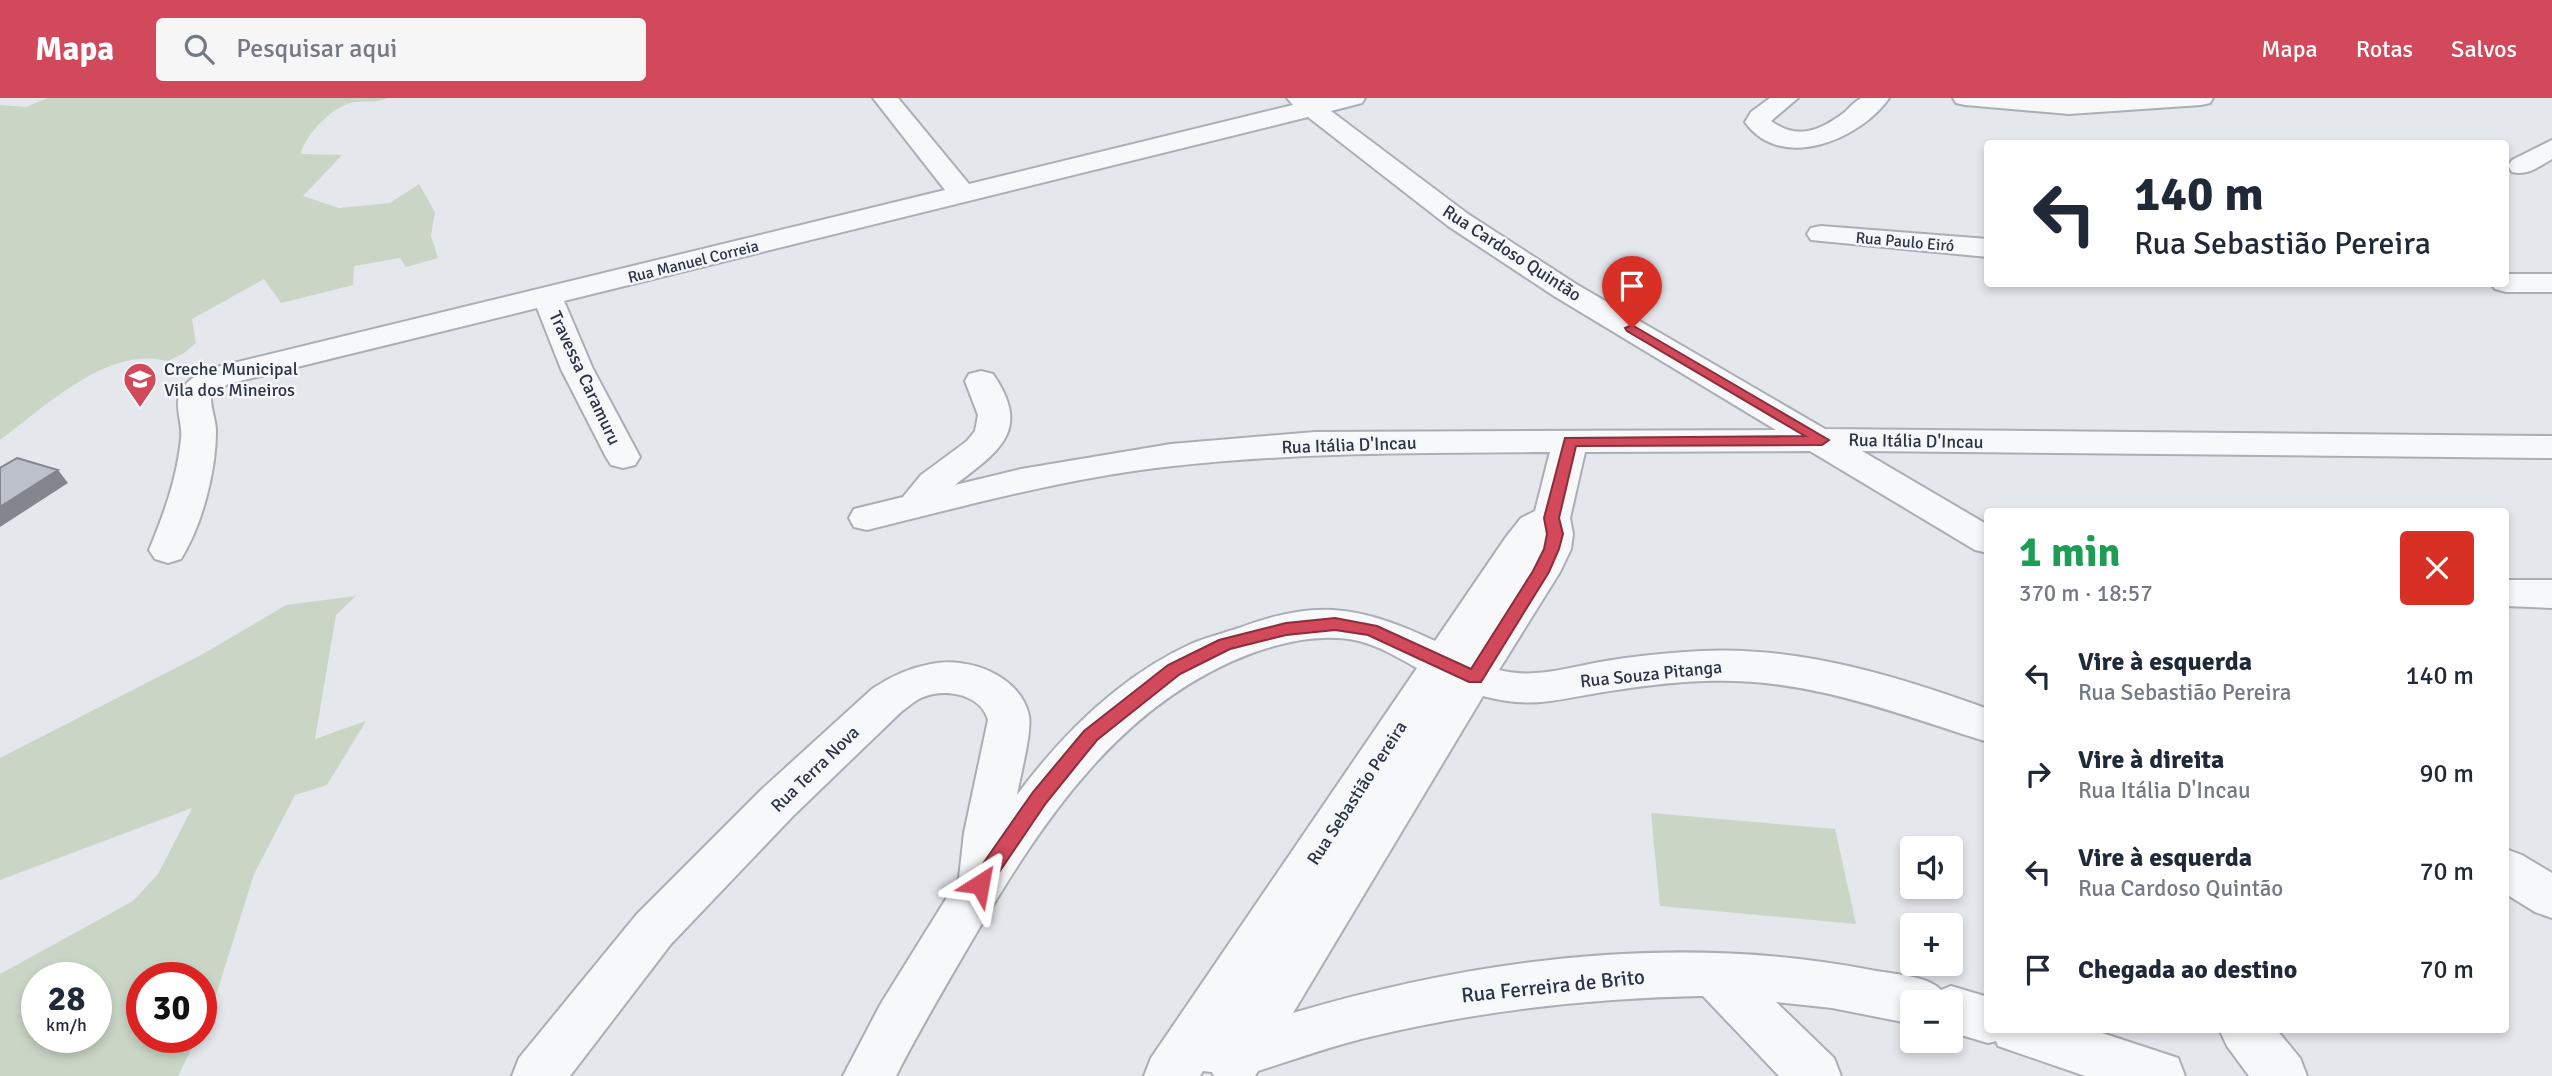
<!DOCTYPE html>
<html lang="pt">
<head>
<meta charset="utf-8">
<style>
  :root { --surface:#fff; --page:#f6f6f7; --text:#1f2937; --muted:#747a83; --accent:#d1495b }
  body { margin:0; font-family:Signika,sans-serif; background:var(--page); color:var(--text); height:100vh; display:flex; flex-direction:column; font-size:26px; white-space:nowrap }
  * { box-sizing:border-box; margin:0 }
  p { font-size:23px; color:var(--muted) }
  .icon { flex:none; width:38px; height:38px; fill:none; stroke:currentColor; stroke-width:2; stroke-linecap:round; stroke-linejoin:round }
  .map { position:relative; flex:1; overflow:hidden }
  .panel { position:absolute; left:1984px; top:410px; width:525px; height:525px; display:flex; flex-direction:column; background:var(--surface); border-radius:7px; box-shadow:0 4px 10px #0003 }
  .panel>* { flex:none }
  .hud { position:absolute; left:1984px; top:42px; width:525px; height:147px; border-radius:7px; box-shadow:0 4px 10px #0003; background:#fff; color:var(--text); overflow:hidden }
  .controls { position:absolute; left:1900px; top:738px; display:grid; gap:14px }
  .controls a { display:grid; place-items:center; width:63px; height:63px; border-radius:7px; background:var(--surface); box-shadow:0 4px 10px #0003; font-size:35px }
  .speed { position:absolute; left:21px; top:864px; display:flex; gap:14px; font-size:35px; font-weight:700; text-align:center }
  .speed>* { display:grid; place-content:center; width:91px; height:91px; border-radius:50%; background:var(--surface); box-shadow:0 4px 10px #0003; line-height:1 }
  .speed small { font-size:18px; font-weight:400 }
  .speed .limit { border:10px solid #d22; background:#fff; color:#111 }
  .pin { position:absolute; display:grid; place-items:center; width:60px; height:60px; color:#fff; margin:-72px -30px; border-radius:50% 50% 50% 0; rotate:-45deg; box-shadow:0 0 7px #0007 }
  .pin .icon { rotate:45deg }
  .me { position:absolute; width:77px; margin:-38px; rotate:34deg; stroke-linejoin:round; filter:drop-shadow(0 0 5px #0008) }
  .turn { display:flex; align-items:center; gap:24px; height:147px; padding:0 35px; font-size:32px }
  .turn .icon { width:91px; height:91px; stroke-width:2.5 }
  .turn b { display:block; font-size:49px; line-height:60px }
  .round { display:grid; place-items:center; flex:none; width:74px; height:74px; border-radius:7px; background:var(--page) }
  .headline { display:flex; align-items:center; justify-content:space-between; height:119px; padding:0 35px }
  h1 { font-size:42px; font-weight:700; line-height:52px; color:#1e9e55 }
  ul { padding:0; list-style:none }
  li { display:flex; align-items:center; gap:21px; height:98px; padding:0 35px }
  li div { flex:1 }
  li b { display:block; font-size:26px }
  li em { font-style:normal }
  header { display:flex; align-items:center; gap:42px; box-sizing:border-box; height:98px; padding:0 35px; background:var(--accent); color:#fff }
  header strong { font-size:33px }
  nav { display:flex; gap:38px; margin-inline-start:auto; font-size:24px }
  .search { width:490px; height:63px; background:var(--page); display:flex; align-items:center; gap:18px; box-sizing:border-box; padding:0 24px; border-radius:7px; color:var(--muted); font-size:26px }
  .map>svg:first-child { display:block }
  .green { fill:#c9d6c5; fill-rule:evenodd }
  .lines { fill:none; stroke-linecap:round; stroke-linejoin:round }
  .minor-casing { stroke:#a9aeb7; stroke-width:4 }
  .minor { fill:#f7f8fa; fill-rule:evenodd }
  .shaded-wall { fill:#83868d }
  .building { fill:#bbc0ca; stroke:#83868d; stroke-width:2 }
  .route { fill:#d1495b; stroke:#882f3b; stroke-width:2 }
  .labels { text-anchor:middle; stroke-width:5; stroke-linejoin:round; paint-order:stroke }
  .far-street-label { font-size:16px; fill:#2b3445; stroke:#f4f6f9 }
  .street-label { font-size:18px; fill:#2b3445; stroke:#f4f6f9 }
  .poi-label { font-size:18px; fill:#2b3445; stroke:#f4f6f9; text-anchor:start }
  .near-street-label { font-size:21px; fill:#2b3445; stroke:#f4f6f9 }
</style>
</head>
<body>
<header>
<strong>Mapa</strong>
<div class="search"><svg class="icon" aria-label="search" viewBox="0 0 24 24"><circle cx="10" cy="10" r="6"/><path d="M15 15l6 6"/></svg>Pesquisar aqui</div>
<nav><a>Mapa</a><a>Rotas</a><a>Salvos</a></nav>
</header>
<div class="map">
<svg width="2552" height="978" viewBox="0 0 2552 978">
  <rect width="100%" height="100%" fill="#e4e7ec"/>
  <!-- green -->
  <path class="green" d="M 48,0 L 388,0 C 376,5 368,3 355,4 C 335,6 304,37 301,56 L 342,57 L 303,98 L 339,110 L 390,105 L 419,86 L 435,114 L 431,138 L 438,160 L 406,169 L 400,160 L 354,168 L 353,187 L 281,205 L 264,181 L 192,221 L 196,245 L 184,255 L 168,263 C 108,247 46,308 0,342 L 0,7 L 26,9 Z
    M 356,498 L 336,517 L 315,641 L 366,623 L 327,687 L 295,697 L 254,776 L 212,910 L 201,932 L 201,880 L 142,880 L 142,940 L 197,940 L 178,978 L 0,978 L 0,876 L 133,803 L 158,776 L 192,710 L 0,782 L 0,660 L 203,556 L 286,507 ZM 37,880 L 96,880 L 96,940 L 37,940 Z
    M 1651,715 L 1835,731 L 1856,826 L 1660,808 Z"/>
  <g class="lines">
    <defs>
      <path id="minor" d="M 873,0 L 898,0 L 969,86 L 1293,7 L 1287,0 L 1365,0 L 1362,5 L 1331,13 L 1468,116 L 1576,186 L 1825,331 L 2552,338 L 2552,360 L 1862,353 L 1988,427 L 1988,455 L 1975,452 L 1810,353 L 1585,354 L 1570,420 L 1573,436 L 1571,451 L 1560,474 L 1499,572 C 1533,581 1566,570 1600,564 C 1633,558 1667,555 1701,553 C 1799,548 1897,578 1988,611 L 1988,644 C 1891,614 1808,579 1704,583 C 1670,584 1636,589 1603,594 C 1555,602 1532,611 1483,598 L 1293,915 C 1479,860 1679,835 1871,872 C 1891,876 1927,877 1941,892 L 1951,888 L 1988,899 L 1988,931 L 2090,931 L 2178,960 L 2185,978 L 2085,978 L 1998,948 L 1996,943 L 1988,945 L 1951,934 L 1951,905 L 1913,905 L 1913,926 L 1832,910 L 1776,904 L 1834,960 L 1841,978 L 1779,978 L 1703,898 C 1589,900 1476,913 1365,940 C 1329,949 1293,962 1258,973 L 1255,978 L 1214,978 L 1212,974 L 1203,973 L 1200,978 L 1144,978 L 1151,960 L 1417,570 C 1399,560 1379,548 1359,543 C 1324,535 1288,543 1255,554 C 1123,602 1045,719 977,834 C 949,882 921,929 896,978 L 843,978 L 880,907 L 959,780 L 964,735 L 988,622 C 981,596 944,589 921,600 C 914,603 908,609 902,613 L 793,718 L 671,846 L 570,978 L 512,978 L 519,960 L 637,816 L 761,692 L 872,591 C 890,579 909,570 931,566 C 969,558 1021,578 1029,618 C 1032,634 1020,679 1017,697 C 1063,635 1122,577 1193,545 C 1208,539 1224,535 1239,530 C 1268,519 1302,510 1333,512 C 1369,514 1403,528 1435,543 L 1506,439 L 1521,420 L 1535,413 L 1550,354 C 1424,355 1299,354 1173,368 C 1070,379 968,407 867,432 L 854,429 L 849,420 L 854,411 L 903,399 L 921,377 L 967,343 L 975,333 L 978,317 L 965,283 L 969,276 L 981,273 L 993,276 C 1032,333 999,353 955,387 L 1021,371 L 1171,346 L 1315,334 L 1776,332 L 1554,198 L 1448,128 L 1308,19 L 564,203 L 593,271 L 640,359 L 635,367 L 623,370 L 611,367 L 606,359 L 561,271 L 537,210 L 228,286 L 214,295 L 211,300 C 211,312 216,322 216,333 C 216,374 202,427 181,461 L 168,465 L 155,461 L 149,452 C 164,416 177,380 181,341 C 183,327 175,311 179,298 C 185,281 202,273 217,269 L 945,92 Z
        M 1770,0 L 1798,0 L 1771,23 C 1798,43 1821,32 1845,14 C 1849,10 1856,2 1862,0 C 1869,0 1882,0 1889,0 C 1861,41 1781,75 1745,24 L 1751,14 Z
        M 1953,0 L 2213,0 L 2210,5 L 2201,7 L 2069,16 L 1965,7 L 1956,5 Z
        M 2552,42 L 2552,61 C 2538,69 2528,78 2512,74 L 2508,68 L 2512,62 Z
        M 1821,128 L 1988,141 L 1988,159 L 1811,142 L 1807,136 L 1811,130 Z
        M 2506,176 L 2552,176 L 2552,194 L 2506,194 L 2495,191 L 2491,186 L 2506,186 Z
        M 2506,482 L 2552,482 L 2552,510 L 2506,508 Z
        M 2506,751 L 2522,757 L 2552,775 L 2552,820 L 2535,814 L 2506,796 Z
        M 2219,931 L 2276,931 L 2300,960 L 2307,978 L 2249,978 L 2227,948 Z"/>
    </defs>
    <!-- minor casing -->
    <use href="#minor" class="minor-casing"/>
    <!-- minor -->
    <use href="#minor" class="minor"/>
  </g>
  <!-- shaded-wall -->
  <path class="shaded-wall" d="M 58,372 L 68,385 L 0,429 L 0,409 Z"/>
  <!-- building -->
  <path class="building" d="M 17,360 L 58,372 L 0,409 L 0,370 Z"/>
  <!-- route -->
  <path class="route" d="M 1632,227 L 1829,342 L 1822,347 L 1576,348 L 1559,420 L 1563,436 L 1559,451 L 1549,474 L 1481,584 L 1469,584 L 1368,537 L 1335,532 L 1286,537 L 1230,551 L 1180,576 L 1097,642 L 1046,705 L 987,792 L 980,795 L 973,792 L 971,786 L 973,780 L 1033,694 L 1084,633 L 1168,567 L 1219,542 L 1286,525 L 1335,520 L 1377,528 L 1471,571 L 1533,473 L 1544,451 L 1547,436 L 1544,420 L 1565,340 L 1805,338 L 1627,233 L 1625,230 Z"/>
  <!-- icons -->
  <defs>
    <symbol id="school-pin" viewBox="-11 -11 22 30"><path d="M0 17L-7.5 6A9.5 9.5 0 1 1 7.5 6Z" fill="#d1495b" stroke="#f4f6f9"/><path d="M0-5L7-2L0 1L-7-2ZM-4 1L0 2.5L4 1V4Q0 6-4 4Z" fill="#fff"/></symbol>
  </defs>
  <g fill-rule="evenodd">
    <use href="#school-pin" x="121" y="262" width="38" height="52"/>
  </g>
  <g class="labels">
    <!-- far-street labels -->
    <g class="far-street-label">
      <text transform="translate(1905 143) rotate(5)" y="6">Rua Paulo Eiró</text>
      <text transform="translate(693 163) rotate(-14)" y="6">Rua Manuel Correia</text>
    </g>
    <!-- street labels -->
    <g class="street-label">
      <text transform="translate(1512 155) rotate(33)" y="6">Rua Cardoso Quintão</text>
      <text transform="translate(585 280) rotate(65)" y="6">Travessa Caramuru</text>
      <text transform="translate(1916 343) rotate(1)" y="6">Rua Itália D'Incau</text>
      <text transform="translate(1349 347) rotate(-2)" y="6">Rua Itália D'Incau</text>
      <text transform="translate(1651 576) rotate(-6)" y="6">Rua Souza Pitanga</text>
      <text transform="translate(815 671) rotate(-44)" y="6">Rua Terra Nova</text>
      <text transform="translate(1357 695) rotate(-57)" y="6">Rua Sebastião Pereira</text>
    </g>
    <!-- poi labels -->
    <g class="poi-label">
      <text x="164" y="277">Creche Municipal<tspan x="164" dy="21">Vila dos Mineiros</tspan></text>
    </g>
    <!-- near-street labels -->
    <g class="near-street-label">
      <text transform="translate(1553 888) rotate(-6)" y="7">Rua Ferreira de Brito</text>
    </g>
  </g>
</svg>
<div class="controls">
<a><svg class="icon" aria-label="sound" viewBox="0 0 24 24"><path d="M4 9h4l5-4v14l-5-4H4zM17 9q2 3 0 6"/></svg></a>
<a>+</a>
<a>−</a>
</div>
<div class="speed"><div>28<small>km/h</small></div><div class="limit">30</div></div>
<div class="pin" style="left:1632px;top:230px;background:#d93025"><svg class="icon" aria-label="arrive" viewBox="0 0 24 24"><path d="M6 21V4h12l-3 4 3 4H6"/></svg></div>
<svg class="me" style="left:980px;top:786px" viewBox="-20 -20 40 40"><path d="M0-17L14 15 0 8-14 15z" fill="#d1495b" stroke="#fff" stroke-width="4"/></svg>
<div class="hud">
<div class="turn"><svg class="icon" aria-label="left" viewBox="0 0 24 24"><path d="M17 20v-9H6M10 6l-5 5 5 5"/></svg><div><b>140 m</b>Rua Sebastião Pereira</div></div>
</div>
<section class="panel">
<div class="headline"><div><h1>1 min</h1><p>370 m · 18:57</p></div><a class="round" style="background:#d93025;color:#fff"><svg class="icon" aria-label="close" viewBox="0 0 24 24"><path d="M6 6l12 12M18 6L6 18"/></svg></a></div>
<ul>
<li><svg class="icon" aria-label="left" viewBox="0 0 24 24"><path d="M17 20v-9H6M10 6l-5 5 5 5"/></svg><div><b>Vire à esquerda</b><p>Rua Sebastião Pereira</p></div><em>140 m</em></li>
<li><svg class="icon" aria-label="right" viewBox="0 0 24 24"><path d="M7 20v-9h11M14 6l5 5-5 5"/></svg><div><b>Vire à direita</b><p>Rua Itália D'Incau</p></div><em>90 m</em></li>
<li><svg class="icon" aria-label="left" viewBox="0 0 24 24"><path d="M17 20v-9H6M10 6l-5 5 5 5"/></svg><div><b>Vire à esquerda</b><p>Rua Cardoso Quintão</p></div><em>70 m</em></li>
<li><svg class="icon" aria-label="arrive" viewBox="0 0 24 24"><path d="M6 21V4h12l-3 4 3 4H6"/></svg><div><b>Chegada ao destino</b></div><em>70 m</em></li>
</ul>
</section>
</div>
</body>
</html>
